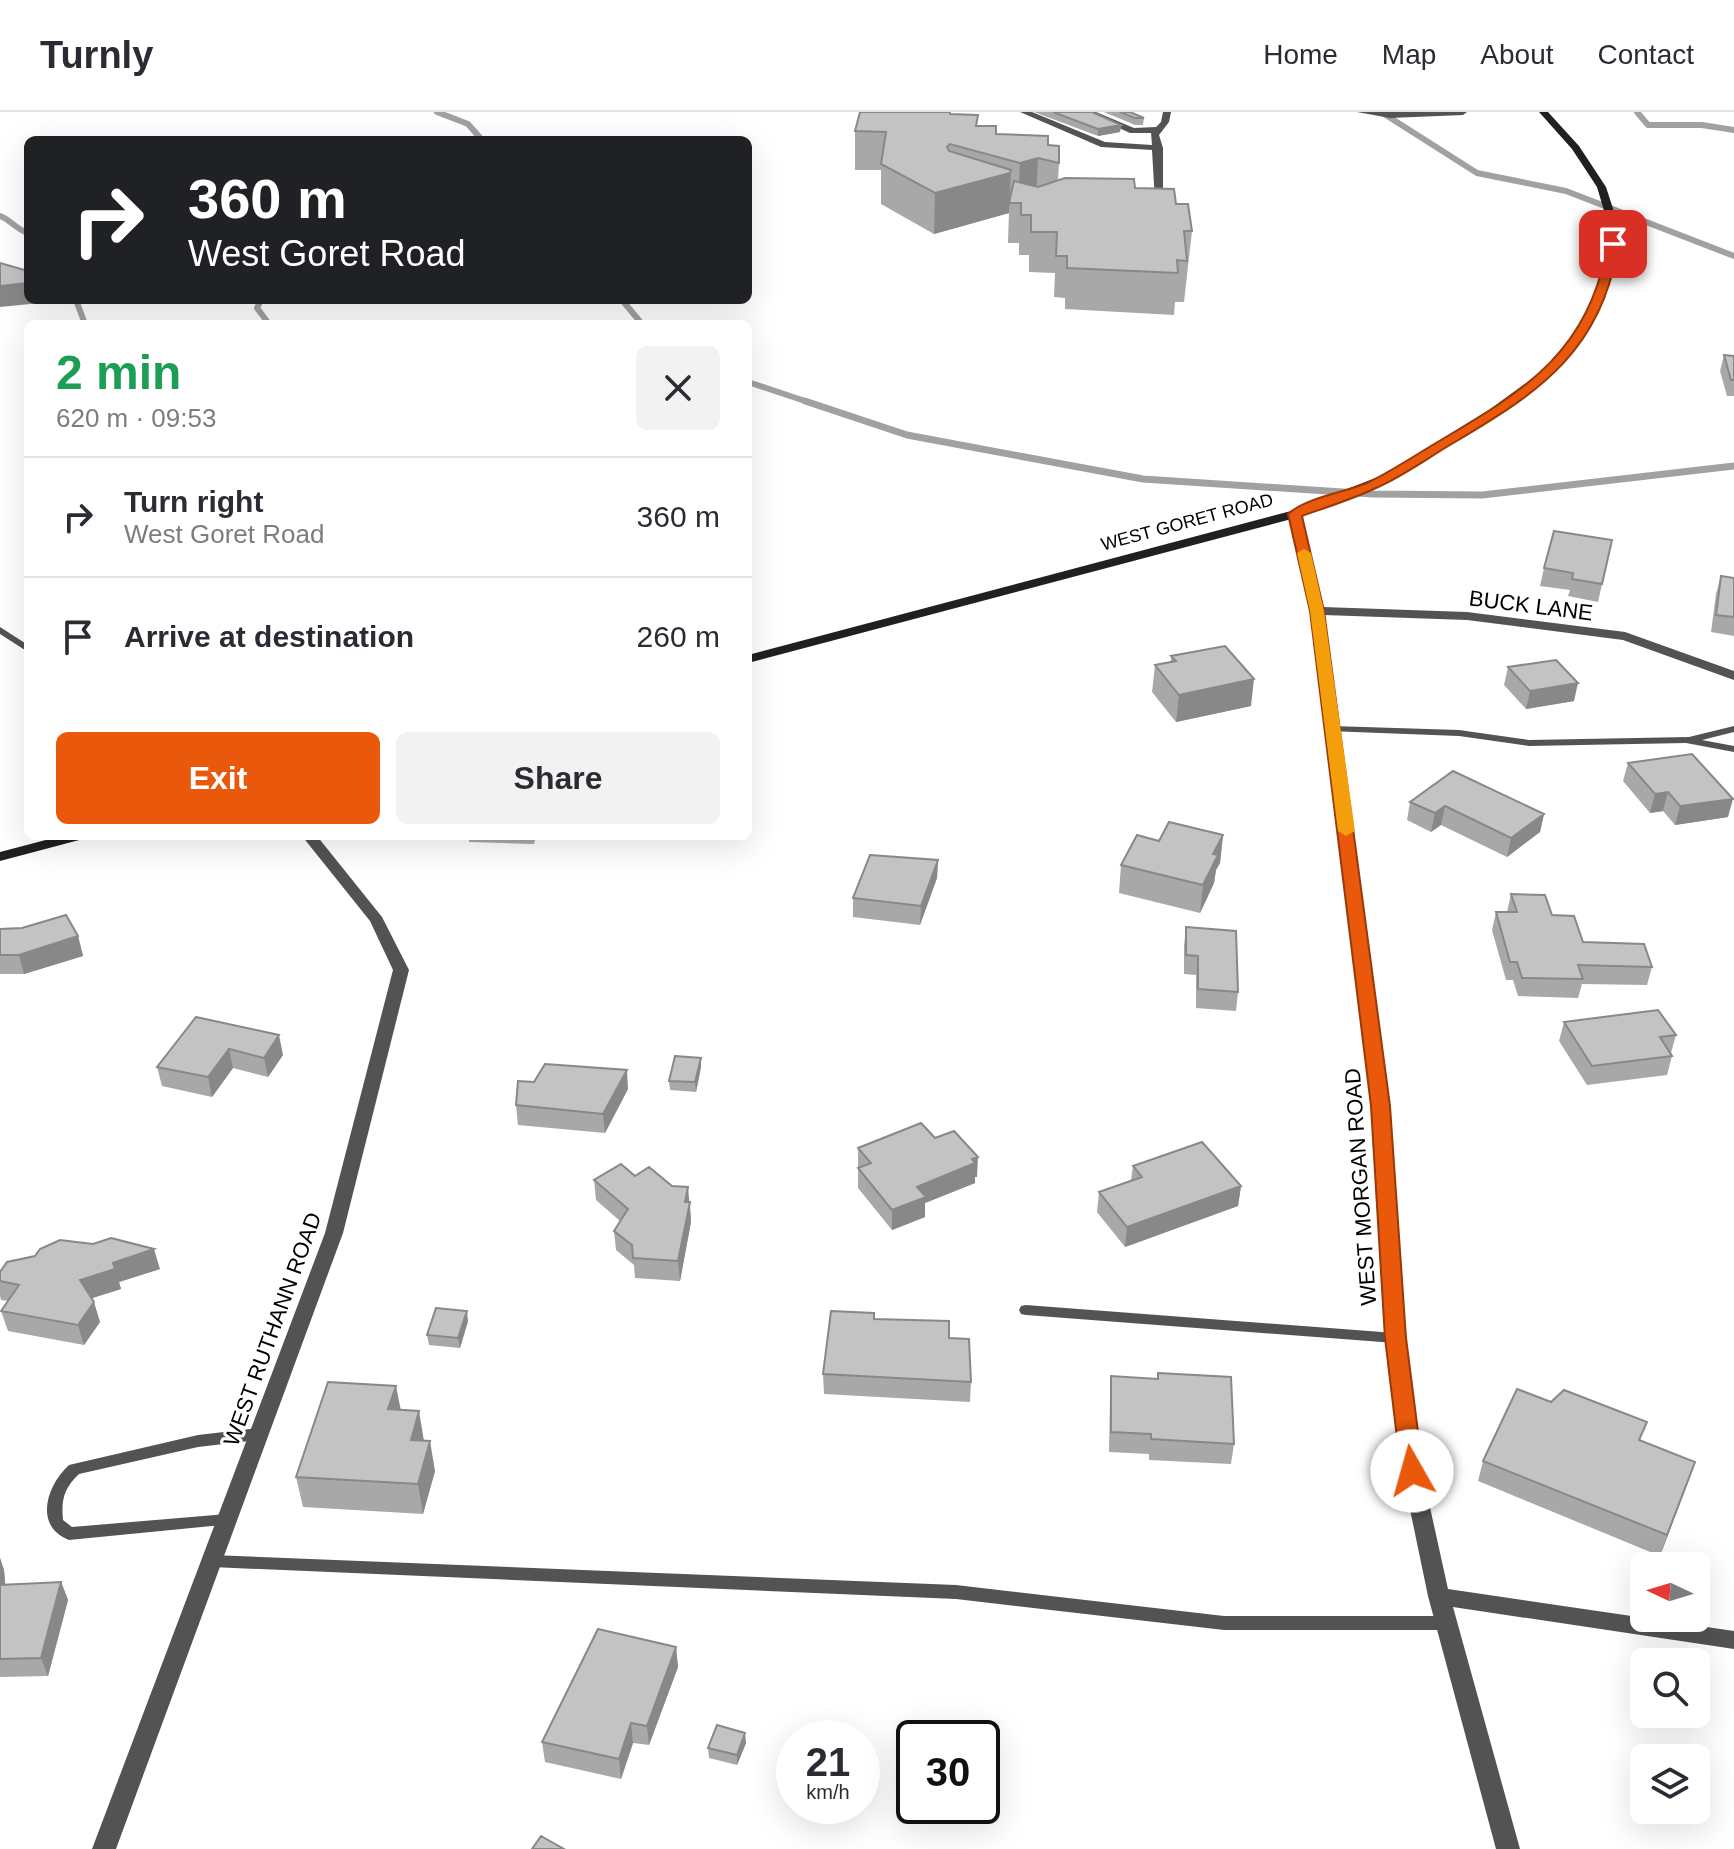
<!DOCTYPE html>
<html lang="en">
<head>
<meta charset="utf-8">
<style>
  :root { --surface:#fff; --page:#f2f2f3; --text:#2b2b33; --muted:#7c7c81; --line:#e1e1e2; --accent:#ea580c }
  body { margin:0; font-family:Arial,sans-serif; background:var(--page); color:var(--text); height:100vh; display:flex; flex-direction:column; font-size:30px; white-space:nowrap }
  * { box-sizing:border-box; margin:0 }
  p { font-size:26px; color:var(--muted) }
  .icon { flex:none; width:44px; height:44px; fill:none; stroke:currentColor; stroke-width:2; stroke-linecap:round; stroke-linejoin:round }
  .map { position:relative; flex:1; overflow:hidden }
  .panel { position:absolute; left:24px; top:208px; width:728px; height:520px; display:flex; flex-direction:column; background:var(--surface); border-radius:12px; box-shadow:0 8px 32px #0002 }
  .panel>* { flex:none }
  .guide { position:absolute; left:24px; top:24px; width:728px; height:168px; border-radius:12px; box-shadow:0 8px 32px #0002; background:#202124; color:#fff; overflow:hidden }
  .needle { width:52px; rotate:274deg }
  .controls { position:absolute; left:1630px; top:1440px; display:grid; gap:16px }
  .controls a { display:grid; place-items:center; width:80px; height:80px; border-radius:12px; background:var(--surface); box-shadow:0 8px 32px #0002; font-size:40px }
  .speed { position:absolute; left:776px; top:1608px; display:flex; gap:16px; font-size:40px; font-weight:700; text-align:center }
  .speed>* { display:grid; place-content:center; width:104px; height:104px; border-radius:50%; background:var(--surface); box-shadow:0 8px 32px #0002; line-height:1 }
  .speed small { font-size:20px; font-weight:400 }
  .speed .limit { border:4px solid #111; border-radius:12px; background:#fff; color:#111 }
  .pin { position:absolute; display:grid; place-items:center; width:68px; height:68px; color:#fff; margin:-34px; border-radius:16px; box-shadow:0 4px 12px #0006 }
  .me { position:absolute; width:88px; margin:-44px; rotate:353deg; stroke-linejoin:round; filter:drop-shadow(0 0 6px #0008) }
  .turn { display:flex; align-items:center; gap:28px; height:168px; padding:0 32px; font-size:36px }
  .turn .icon { width:104px; height:104px; stroke-width:2.5 }
  .turn b { display:block; font-size:56px; line-height:68px }
  .round { display:grid; place-items:center; flex:none; width:84px; height:84px; border-radius:12px; background:var(--page) }
  .head { display:flex; align-items:center; justify-content:space-between; height:136px; padding:0 32px }
  h1 { font-size:48px; font-weight:700; line-height:60px; color:#1e9e55 }
  .primary-button { display:flex; gap:16px; margin-top:auto; padding:16px 32px }
  .primary-button a { flex:1; height:92px; border-radius:12px; background:var(--accent); color:#fff; font-size:32px; font-weight:700; line-height:92px; text-align:center }
  .primary-button a+a { background:var(--page); color:var(--text) }
  ul { padding:0; list-style:none }
  li { display:flex; align-items:center; gap:24px; height:120px; padding:0 32px; border-top:2px solid var(--line) }
  li div { flex:1 }
  li b { display:block; font-size:30px }
  li em { font-style:normal }
  header { display:flex; align-items:center; gap:48px; box-sizing:border-box; height:112px; padding:0 40px; background:var(--surface); border-bottom:2px solid var(--line) }
  header strong { font-size:38px }
  nav { display:flex; gap:44px; margin-inline-start:auto; font-size:28px }
  .map>svg:first-child { display:block }
  .lines { fill:none; stroke-linecap:round; stroke-linejoin:round }
  .stream-far1 { stroke:#a1a1a1; stroke-width:6 }
  .stream { stroke:#a1a1a1; stroke-width:7 }
  .lane { fill:#535353; fill-rule:evenodd }
  .street { fill:#535353; fill-rule:evenodd }
  .secondary { fill:#202020; fill-rule:evenodd }
  .wall { fill:#a8a8a8 }
  .shaded-wall { fill:#888 }
  .building { fill:#c3c3c3; stroke:#888; stroke-width:2 }
  .route { fill:#ea580c; stroke:#983908; stroke-width:2 }
  .slow { fill:#f59e0b }
  .labels { text-anchor:middle; stroke-width:6; stroke-linejoin:round; paint-order:stroke }
  .far-street-label { font-size:18px; fill:#000; stroke:#fff }
  .street-label { font-size:22px; fill:#000; stroke:#fff }
</style>
</head>
<body>
<header>
<strong>Turnly</strong>
<nav><a>Home</a><a>Map</a><a>About</a><a>Contact</a></nav>
</header>
<div class="map">
<svg width="1734" height="1737" viewBox="0 0 1734 1737">
  <rect width="100%" height="100%" fill="#fff"/>
  <g class="lines">
    <!-- stream-far1 -->
    <path class="stream-far1" d="M 437,0 L 468,12 L 482,28
      M 1381,0 L 1477,61 L 1566,79 L 1734,144
      M 1637,0 L 1648,13 L 1702,13 L 1734,18
      M 0,104 C 10,107 14,116 28,121
      M 76,188 L 85,212
      M 261,188 L 257,196 L 269,212
      M 622,188 L 642,212
      M 748,270 L 811,291"/>
    <!-- stream -->
    <path class="stream" d="M 805,289 L 907,323 L 1143,367 L 1373,382 L 1482,383 L 1734,354"/>
    <!-- lane -->
    <path class="lane" d="M 0,515 L 28,533 L 28,540 L 0,522 Z
      M 1332,614 L 1459,618 L 1529,628 L 1689,625 L 1734,614 L 1734,620 L 1702,628 L 1734,634 L 1734,640 L 1686,631 L 1529,634 L 1459,624 L 1328,619 L 1327,617 L 1328,615 Z
      M 1026,1193 L 1395,1221 L 1400,1222 L 1402,1226 L 1400,1230 L 1395,1231 L 1026,1203 L 1021,1202 L 1019,1198 L 1021,1194 Z
      M 259,1316 L 264,1318 L 266,1322 L 264,1326 L 259,1328 L 198,1335 L 79,1362 C 64,1376 61,1388 63,1408 L 72,1415 L 227,1402 L 232,1404 L 235,1408 L 232,1412 L 69,1428 C 33,1414 47,1373 69,1353 L 198,1323 Z
      M 212,1443 L 956,1473 L 1224,1504 L 1446,1504 L 1452,1506 L 1454,1511 L 1452,1516 L 1446,1518 L 1224,1518 L 956,1487 L 212,1455 L 206,1454 L 204,1449 L 206,1444 Z"/>
    <!-- street -->
    <path class="street" d="M 1020,0 L 1032,0 L 1105,30 L 1152,33 L 1151,21 L 1130,21 L 1084,0 L 1096,0 L 1134,16 L 1156,15 L 1161,10 L 1163,0 L 1171,0 L 1169,10 L 1159,23 L 1163,36 L 1163,82 L 1164,88 L 1171,93 L 1166,96 L 1155,90 L 1152,38 L 1101,35 Z
      M 1357,0 L 1467,0 L 1463,3 L 1390,6 Z
      M 1295,398 L 1301,402 L 1323,495 L 1467,500 L 1625,520 L 1734,559 L 1734,568 L 1623,528 L 1467,508 L 1324,503 L 1389,994 L 1404,1226 L 1422,1359 L 1448,1477 L 1734,1519 L 1734,1537 L 1453,1495 L 1520,1737 L 1496,1737 L 1428,1484 L 1402,1359 L 1386,1226 L 1371,994 L 1311,499 L 1289,402 Z
      M 302,724 L 317,724 L 382,805 L 409,858 L 343,1121 L 116,1737 L 92,1737 L 325,1121 L 393,858 L 370,809 Z"/>
    <!-- secondary -->
    <path class="secondary" d="M 1539,0 L 1548,0 L 1579,34 L 1606,75 L 1618,112 L 1616,142 L 1605,186 L 1591,214 L 1571,242 L 1548,264 L 1497,303 L 1391,368 L 1299,405 L 748,551 L 748,543 L 1291,399 L 1383,363 L 1489,298 L 1541,260 L 1563,237 L 1581,214 L 1595,186 L 1607,136 L 1608,112 L 1597,75 L 1572,37 Z
      M 61,724 L 85,724 L 83,727 L 0,749 L 0,740 Z"/>
  </g>
  <!-- wall -->
  <path class="wall" d="M 1034,0 L 1092,0 L 1121,13 L 1120,20 L 1098,24 Z
    M 1104,0 L 1130,0 L 1144,6 L 1143,13 L 1135,13 Z
    M 951,2 L 996,22 L 1048,33 L 1059,51 L 1058,69 L 1135,76 L 1176,92 L 1192,119 L 1184,190 L 1175,190 L 1174,203 L 1065,197 L 1065,186 L 1054,185 L 1055,161 L 1029,160 L 1029,143 L 1019,143 L 1019,131 L 1008,131 L 1009,99 L 1009,101 L 934,122 L 881,92 L 881,58 L 855,58 L 855,19 Z
    M 1724,243 L 1734,244 L 1734,284 L 1727,284 L 1720,259 Z
    M 1612,428 L 1598,490 L 1568,484 L 1570,478 L 1540,474 L 1544,456 Z
    M 1721,464 L 1734,466 L 1734,524 L 1711,520 L 1716,482 Z
    M 1171,544 L 1251,594 L 1176,610 L 1152,580 L 1155,553 L 1171,550 Z
    M 1508,555 L 1574,589 L 1526,597 L 1504,573 Z
    M 1628,651 L 1728,705 L 1675,713 L 1663,699 L 1650,701 L 1623,669 Z
    M 1410,690 L 1544,702 L 1540,720 L 1507,745 L 1441,713 L 1431,720 L 1407,708 Z
    M 1223,723 L 1220,751 L 1216,758 L 1214,771 L 1200,801 L 1119,781 L 1121,753 L 1159,729 Z
    M 469,724 L 536,724 L 534,732 L 469,730 Z
    M 938,748 L 937,766 L 920,813 L 853,805 L 853,786 Z
    M 1511,782 L 1552,803 L 1583,830 L 1652,855 L 1647,873 L 1582,872 L 1578,886 L 1518,884 L 1513,868 L 1506,868 L 1492,818 L 1496,800 L 1507,800 Z
    M 1186,815 L 1238,880 L 1236,899 L 1196,896 L 1196,863 L 1184,862 L 1184,834 Z
    M 0,817 L 78,824 L 83,844 L 24,862 L 0,862 Z
    M 196,905 L 283,943 L 268,965 L 233,956 L 212,985 L 162,974 L 157,955 Z
    M 1564,910 L 1676,923 L 1671,941 L 1672,944 L 1667,963 L 1587,973 L 1559,929 Z
    M 701,955 L 696,980 L 670,978 L 669,969 Z
    M 628,977 L 605,1021 L 518,1013 L 516,993 Z
    M 935,1026 L 977,1065 L 975,1065 L 975,1071 L 925,1091 L 925,1105 L 892,1118 L 858,1076 L 858,1036 Z
    M 1133,1054 L 1241,1074 L 1238,1094 L 1125,1135 L 1097,1100 L 1099,1080 L 1131,1068 Z
    M 635,1064 L 690,1090 L 691,1110 L 680,1169 L 635,1166 L 634,1153 L 616,1138 L 614,1119 L 620,1109 L 596,1088 L 594,1068 Z
    M 160,1157 L 119,1170 L 121,1177 L 92,1186 L 100,1210 L 84,1233 L 8,1219 L 1,1199 L 8,1189 L 1,1188 L 0,1184 L 0,1160 Z
    M 874,1207 L 971,1270 L 970,1290 L 824,1282 L 823,1262 Z
    M 468,1209 L 460,1236 L 429,1233 L 427,1223 Z
    M 1158,1261 L 1234,1332 L 1231,1352 L 1149,1348 L 1149,1342 L 1109,1340 L 1110,1284 L 1111,1264 L 1157,1267 Z
    M 400,1298 L 424,1328 L 435,1359 L 423,1402 L 303,1395 L 296,1365 Z
    M 1641,1329 L 1688,1370 L 1660,1444 L 1478,1369 L 1483,1349 Z
    M 0,1446 L 4,1458 L 5,1472 L 61,1470 L 68,1488 L 48,1564 L 0,1565 Z
    M 676,1535 L 678,1555 L 649,1633 L 633,1631 L 621,1667 L 545,1650 L 542,1630 Z
    M 746,1631 L 737,1653 L 709,1646 L 708,1636 Z"/>
  <!-- shaded-wall -->
  <path class="shaded-wall" d="M 1121,13 L 1120,20 L 1098,24 L 1098,17 Z
    M 1038,46 L 1036,86 L 1018,91 L 1020,51 Z
    M 1011,58 L 1009,101 L 934,122 L 935,81 Z
    M 28,171 L 28,188 L 60,189 L 0,195 L 0,174 Z
    M 1254,567 L 1251,594 L 1176,610 L 1179,583 Z
    M 1578,571 L 1574,589 L 1526,597 L 1530,579 Z
    M 1668,680 L 1663,699 L 1650,701 L 1655,682 Z
    M 1733,687 L 1728,705 L 1675,713 L 1680,694 Z
    M 1445,694 L 1441,713 L 1431,720 L 1435,701 Z
    M 1544,702 L 1540,720 L 1507,745 L 1511,726 Z
    M 1223,723 L 1220,751 L 1216,758 L 1214,771 L 1200,801 L 1203,773 L 1213,742 Z
    M 938,748 L 937,766 L 920,813 L 921,794 Z
    M 78,824 L 83,844 L 24,862 L 19,843 Z
    M 279,923 L 283,943 L 268,965 L 264,946 Z
    M 229,937 L 233,956 L 212,985 L 208,965 Z
    M 701,946 L 701,955 L 696,980 L 695,970 Z
    M 627,958 L 628,977 L 605,1021 L 603,1002 Z
    M 978,1045 L 977,1065 L 975,1065 L 975,1071 L 925,1091 L 925,1105 L 892,1118 L 892,1098 L 917,1075 Z
    M 1241,1074 L 1238,1094 L 1125,1135 L 1127,1115 Z
    M 688,1075 L 691,1110 L 680,1169 L 678,1149 L 685,1090 Z
    M 154,1137 L 160,1157 L 119,1170 L 121,1177 L 86,1188 L 80,1168 L 113,1151 Z
    M 94,1190 L 100,1210 L 84,1233 L 78,1213 Z
    M 467,1199 L 468,1209 L 460,1236 L 458,1226 Z
    M 396,1274 L 402,1304 L 388,1297 Z
    M 419,1299 L 424,1329 L 411,1328 Z
    M 430,1329 L 435,1359 L 423,1402 L 418,1372 Z
    M 1695,1350 L 1688,1370 L 1660,1444 L 1667,1423 Z
    M 0,1446 L 4,1458 L 7,1491 L 0,1473 Z
    M 61,1470 L 68,1488 L 48,1564 L 41,1546 Z
    M 676,1535 L 678,1555 L 649,1633 L 647,1614 Z
    M 631,1611 L 633,1631 L 621,1667 L 619,1647 Z
    M 745,1621 L 746,1631 L 737,1653 L 737,1643 Z"/>
  <!-- building -->
  <path class="building" d="M 860,0 L 950,0 L 950,2 L 978,3 L 976,14 L 996,14 L 996,22 L 1048,24 L 1048,33 L 1059,34 L 1059,51 L 1038,46 L 1020,51 L 950,32 L 947,35 L 949,39 L 1011,58 L 1010,61 L 935,81 L 881,52 L 886,20 L 855,19 Z
    M 1053,0 L 1092,0 L 1121,13 L 1098,17 Z
    M 1120,0 L 1130,0 L 1144,6 L 1135,6 Z
    M 1065,66 L 1134,67 L 1135,76 L 1174,77 L 1176,92 L 1188,92 L 1192,119 L 1184,119 L 1187,149 L 1177,148 L 1178,161 L 1067,156 L 1067,144 L 1056,144 L 1057,120 L 1031,120 L 1031,103 L 1021,103 L 1021,91 L 1009,91 L 1014,69 L 1038,75 Z
    M 0,151 L 28,159 L 28,171 L 0,174 Z
    M 1724,243 L 1734,244 L 1734,268 L 1731,268 Z
    M 1554,419 L 1612,428 L 1602,472 L 1572,467 L 1573,461 L 1544,456 Z
    M 1721,464 L 1734,466 L 1734,505 L 1716,503 Z
    M 1225,534 L 1254,567 L 1179,583 L 1155,553 L 1176,549 L 1171,544 Z
    M 1556,548 L 1578,571 L 1530,579 L 1508,555 Z
    M 1692,642 L 1733,687 L 1680,694 L 1668,680 L 1655,682 L 1628,651 Z
    M 1453,659 L 1544,702 L 1511,726 L 1445,694 L 1435,701 L 1410,690 Z
    M 1169,710 L 1223,723 L 1213,742 L 1218,743 L 1203,773 L 1121,753 L 1137,723 L 1159,729 Z
    M 870,743 L 938,748 L 921,794 L 853,786 Z
    M 1511,782 L 1545,783 L 1552,803 L 1574,804 L 1583,830 L 1644,832 L 1652,855 L 1578,853 L 1583,867 L 1522,866 L 1517,850 L 1510,850 L 1496,800 L 1517,800 Z
    M 66,803 L 78,824 L 19,843 L 0,843 L 0,817 L 22,816 Z
    M 1186,815 L 1236,819 L 1238,880 L 1198,877 L 1198,844 L 1186,843 Z
    M 1658,898 L 1676,923 L 1660,925 L 1672,944 L 1592,954 L 1564,910 Z
    M 196,905 L 279,923 L 264,946 L 229,937 L 208,965 L 157,955 Z
    M 675,944 L 701,946 L 695,970 L 669,969 Z
    M 545,952 L 627,958 L 603,1002 L 516,993 L 518,969 L 534,970 Z
    M 921,1011 L 935,1026 L 954,1019 L 978,1045 L 972,1047 L 975,1051 L 917,1075 L 926,1085 L 892,1098 L 858,1056 L 871,1051 L 858,1036 Z
    M 1202,1030 L 1241,1074 L 1127,1115 L 1099,1080 L 1142,1065 L 1133,1054 Z
    M 621,1052 L 635,1064 L 649,1055 L 672,1074 L 688,1075 L 685,1090 L 690,1090 L 678,1149 L 633,1146 L 632,1133 L 614,1119 L 628,1097 L 594,1068 Z
    M 111,1126 L 154,1137 L 113,1151 L 115,1157 L 80,1168 L 94,1190 L 78,1213 L 1,1199 L 19,1173 L 0,1169 L 0,1160 L 7,1150 L 35,1144 L 40,1137 L 60,1128 L 93,1132 Z
    M 436,1196 L 467,1199 L 458,1226 L 427,1223 Z
    M 831,1199 L 874,1201 L 874,1207 L 949,1209 L 949,1226 L 969,1227 L 971,1270 L 823,1262 Z
    M 1158,1261 L 1231,1265 L 1234,1332 L 1151,1327 L 1151,1322 L 1111,1320 L 1111,1264 L 1158,1267 Z
    M 328,1270 L 396,1274 L 388,1297 L 419,1299 L 411,1328 L 430,1329 L 418,1372 L 296,1365 Z
    M 1517,1277 L 1551,1290 L 1564,1278 L 1647,1310 L 1639,1328 L 1695,1350 L 1667,1423 L 1483,1349 Z
    M 0,1470 L 0,1473 L 61,1470 L 41,1546 L 0,1547 Z
    M 598,1517 L 676,1535 L 647,1614 L 631,1611 L 619,1647 L 542,1630 Z
    M 717,1613 L 745,1621 L 737,1643 L 708,1636 Z
    M 541,1724 L 564,1737 L 532,1737 Z"/>
  <!-- route -->
  <path class="route" d="M 1613,128 L 1619,132 C 1600,239 1543,278 1455,330 C 1429,345 1404,364 1376,376 C 1353,387 1327,395 1302,404 L 1324,499 L 1390,994 L 1406,1226 L 1423,1359 L 1420,1365 L 1412,1368 L 1404,1365 L 1401,1359 L 1385,1226 L 1371,994 L 1310,499 L 1288,402 C 1307,385 1343,381 1367,371 C 1392,359 1417,342 1441,328 C 1529,276 1588,239 1608,132 Z"/>
  <!-- slow -->
  <path class="slow" d="M 1304,437 L 1311,441 L 1324,499 L 1355,719 L 1346,724 L 1338,719 L 1310,499 L 1297,441 Z"/>
  <g class="labels">
    <!-- far-street labels -->
    <g class="far-street-label">
      <text transform="translate(1187 410) rotate(-15)" y="6">WEST GORET ROAD</text>
    </g>
    <!-- street labels -->
    <g class="street-label">
      <text transform="translate(1531 493) rotate(7)" y="8">BUCK LANE</text>
      <text transform="translate(1360 1075) rotate(-94)" y="8">WEST MORGAN ROAD</text>
      <text transform="translate(272 1217) rotate(-70)" y="8">WEST RUTHANN ROAD</text>
    </g>
  </g>
</svg>
<div class="controls">
<a><svg class="needle" viewBox="-14 -14 28 28"><path d="M0-13l5 13h-10z" fill="#e53935"/><path d="M0 13l5-13h-10z" fill="#7c7c81"/></svg></a>
<a><svg class="icon" aria-label="search" viewBox="0 0 24 24"><circle cx="10" cy="10" r="6"/><path d="M15 15l6 6"/></svg></a>
<a><svg class="icon" aria-label="layers" viewBox="0 0 24 24"><path d="M12 4l9 5-9 5-9-5zM3 14l9 5 9-5"/></svg></a>
</div>
<div class="speed"><div>21<small>km/h</small></div><div class="limit">30</div></div>
<div class="pin" style="left:1613px;top:132px;background:#d93025"><svg class="icon" aria-label="arrive" viewBox="0 0 24 24"><path d="M6 21V4h12l-3 4 3 4H6"/></svg></div>
<svg class="me" style="left:1412px;top:1359px" viewBox="-20 -20 40 40"><circle r="19" fill="#fff"/><path d="M0-13L10 11 0 6-10 11z" fill="#ea580c"/></svg>
<div class="guide">
<div class="turn"><svg class="icon" aria-label="right" viewBox="0 0 24 24"><path d="M7 20v-9h11M14 6l5 5-5 5"/></svg><div><b>360 m</b>West Goret Road</div></div>
</div>
<section class="panel">
<div class="head"><div><h1>2 min</h1><p>620 m · 09:53</p></div><a class="round"><svg class="icon" aria-label="close" viewBox="0 0 24 24"><path d="M6 6l12 12M18 6L6 18"/></svg></a></div>
<ul>
<li><svg class="icon" aria-label="right" viewBox="0 0 24 24"><path d="M7 20v-9h11M14 6l5 5-5 5"/></svg><div><b>Turn right</b><p>West Goret Road</p></div><em>360 m</em></li>
<li><svg class="icon" aria-label="arrive" viewBox="0 0 24 24"><path d="M6 21V4h12l-3 4 3 4H6"/></svg><div><b>Arrive at destination</b></div><em>260 m</em></li>
</ul>
<div class="primary-button"><a>Exit</a><a>Share</a></div>
</section>
</div>
</body>
</html>
